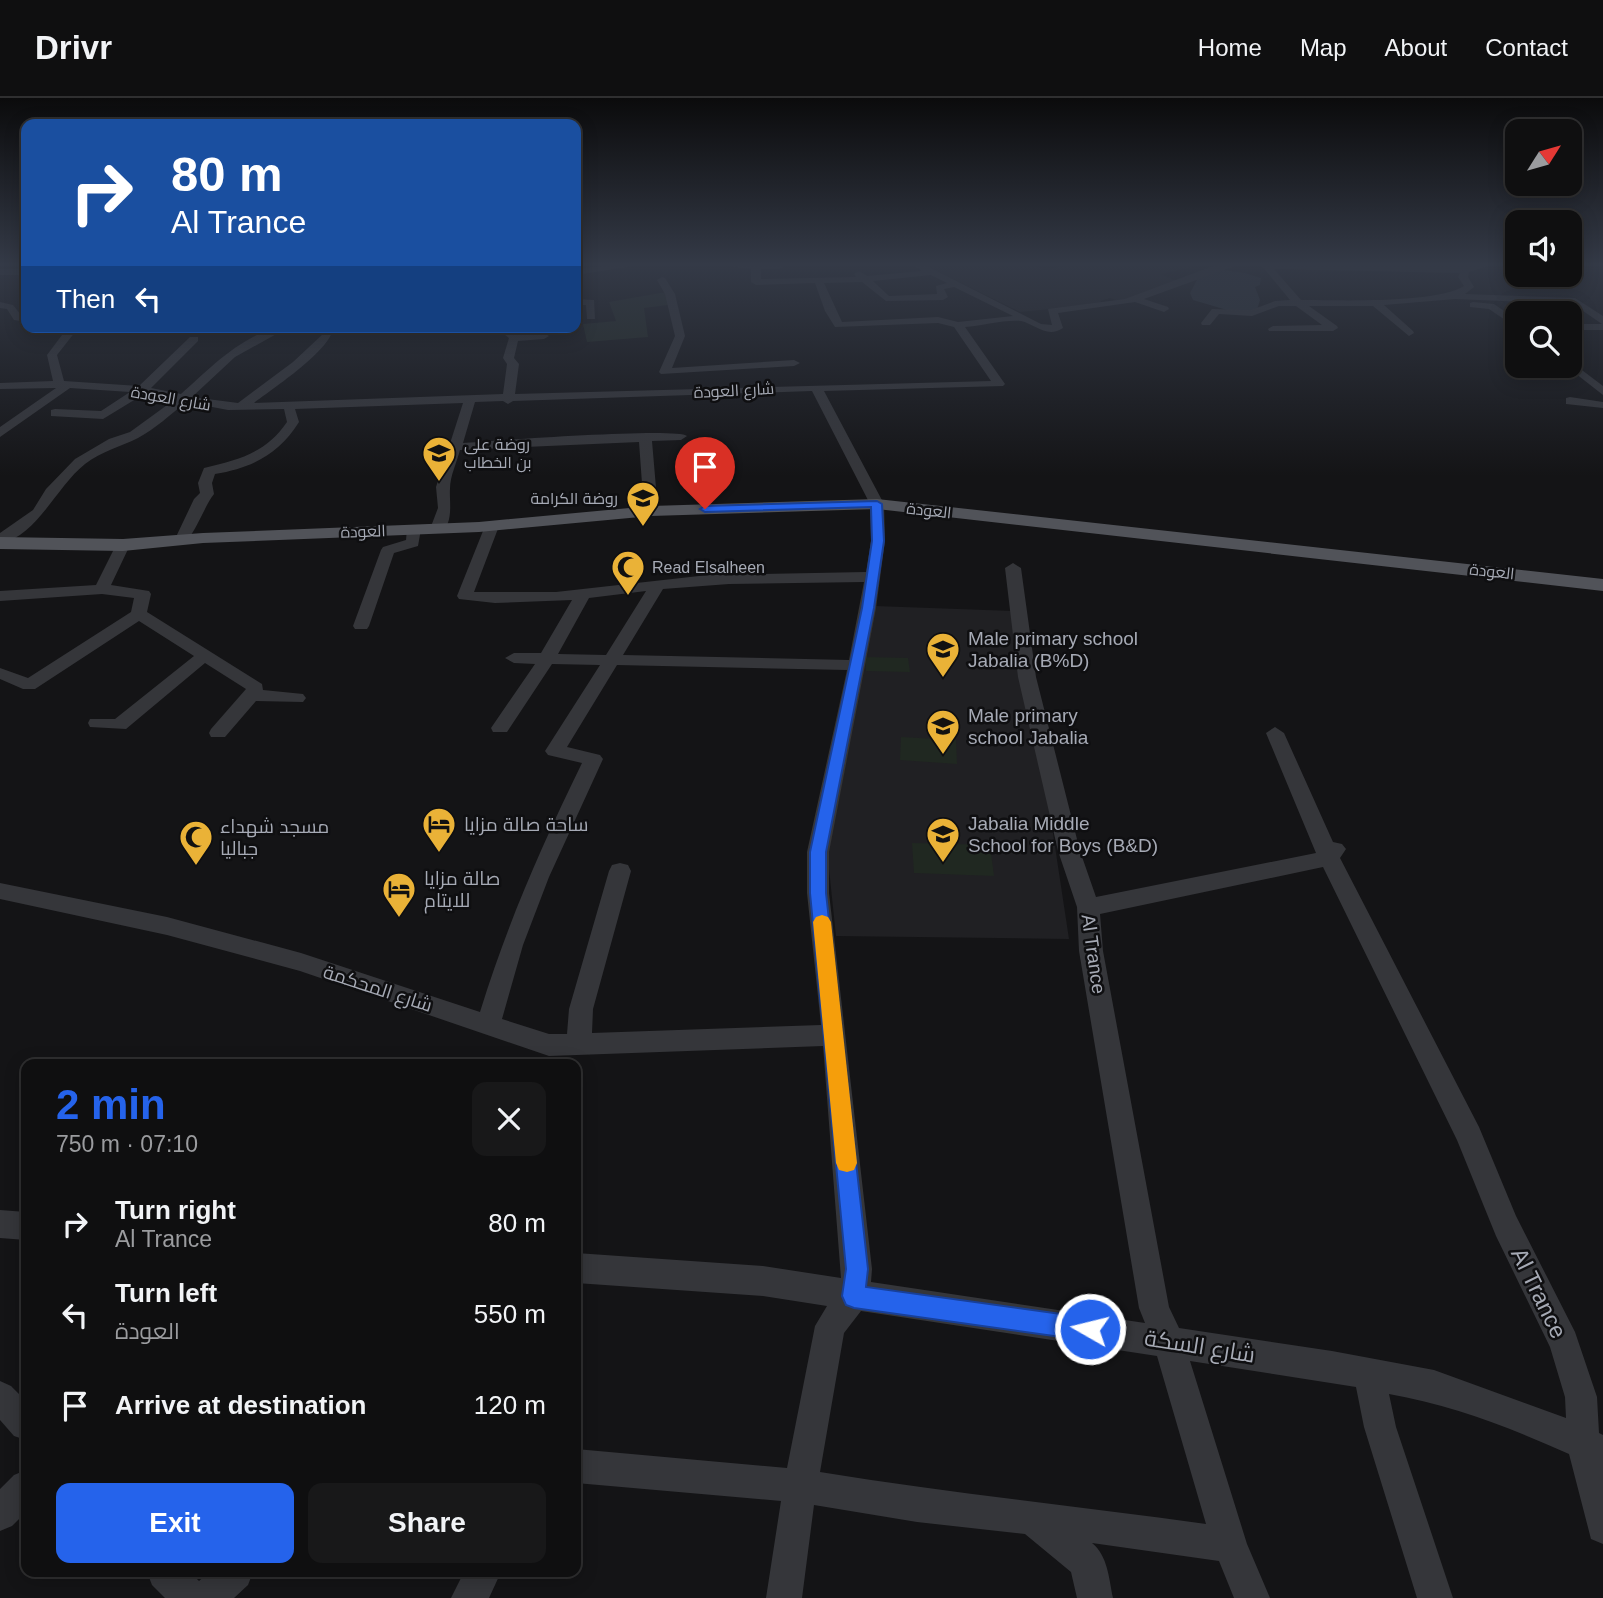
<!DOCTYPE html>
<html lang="en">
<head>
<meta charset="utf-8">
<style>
  :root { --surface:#0f0f10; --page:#181819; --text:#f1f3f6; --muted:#9b9c9f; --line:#2f2f30; --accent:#2563eb }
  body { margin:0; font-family:Helvetica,Cairo,sans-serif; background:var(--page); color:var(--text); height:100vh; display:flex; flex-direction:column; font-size:26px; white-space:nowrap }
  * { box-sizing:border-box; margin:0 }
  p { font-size:23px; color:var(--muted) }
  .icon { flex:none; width:38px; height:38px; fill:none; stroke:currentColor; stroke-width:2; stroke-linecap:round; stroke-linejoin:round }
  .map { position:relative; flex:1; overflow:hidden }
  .sheet { position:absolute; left:21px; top:961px; width:560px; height:518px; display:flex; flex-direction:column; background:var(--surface); border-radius:14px; box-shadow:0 4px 18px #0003,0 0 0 2px var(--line) }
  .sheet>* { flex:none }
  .top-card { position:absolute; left:21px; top:21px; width:560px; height:214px; border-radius:14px; box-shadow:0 4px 18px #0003,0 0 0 2px var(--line); background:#1a4fa0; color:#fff; overflow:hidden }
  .needle { width:46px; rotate:53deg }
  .controls { position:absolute; left:1505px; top:21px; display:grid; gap:14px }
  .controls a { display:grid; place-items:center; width:77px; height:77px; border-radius:14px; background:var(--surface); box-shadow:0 4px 18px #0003,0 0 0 2px var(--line); font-size:35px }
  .pin { position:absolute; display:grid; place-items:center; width:60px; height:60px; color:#fff; margin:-72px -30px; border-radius:50% 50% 50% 0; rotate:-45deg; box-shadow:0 0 7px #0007 }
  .pin .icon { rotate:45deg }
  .me { position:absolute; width:77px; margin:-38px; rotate:278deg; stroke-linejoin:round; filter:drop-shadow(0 0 5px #0008) }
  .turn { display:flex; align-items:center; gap:24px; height:147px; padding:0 35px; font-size:32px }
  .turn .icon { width:91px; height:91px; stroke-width:2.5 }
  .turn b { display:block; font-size:49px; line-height:60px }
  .then { display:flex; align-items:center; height:66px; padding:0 35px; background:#0003; gap:14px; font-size:26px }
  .round { display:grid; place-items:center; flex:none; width:74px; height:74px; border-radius:14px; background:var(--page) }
  .headline { display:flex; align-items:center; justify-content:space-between; height:119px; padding:0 35px }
  h1 { font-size:42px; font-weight:600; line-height:52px; color:var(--accent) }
  .action { display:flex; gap:14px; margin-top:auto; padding:14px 35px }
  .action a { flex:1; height:80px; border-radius:14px; background:var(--accent); color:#fff; font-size:28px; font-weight:600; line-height:80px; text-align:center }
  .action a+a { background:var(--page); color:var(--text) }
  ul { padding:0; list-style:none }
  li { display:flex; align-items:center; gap:21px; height:91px; padding:0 35px }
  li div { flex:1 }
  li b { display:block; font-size:26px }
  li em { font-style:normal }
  header { display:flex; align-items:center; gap:42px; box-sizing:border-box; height:98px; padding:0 35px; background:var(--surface); border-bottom:2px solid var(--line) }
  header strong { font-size:33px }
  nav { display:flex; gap:38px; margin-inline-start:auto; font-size:24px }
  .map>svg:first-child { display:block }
  .built { fill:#202023 }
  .green { fill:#202821 }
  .water { fill:#2b3239 }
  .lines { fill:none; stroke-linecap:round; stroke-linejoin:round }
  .minor { fill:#35363a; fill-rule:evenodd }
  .major { fill:#515359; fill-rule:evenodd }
  .route { fill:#2563eb; stroke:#184099; stroke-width:2 }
  .slow { fill:#f59e0b }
  .labels { text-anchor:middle; stroke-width:5; stroke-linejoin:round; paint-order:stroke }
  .far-street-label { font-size:16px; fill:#a6aab5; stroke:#0f0f11 }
  .far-poi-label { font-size:16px; fill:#a6aab5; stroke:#0f0f11; text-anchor:start }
  .poi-label { font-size:19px; fill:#a6aab5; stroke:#0f0f11; text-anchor:start }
  .street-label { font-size:19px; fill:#a6aab5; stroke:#0f0f11 }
  .near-street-label { font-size:23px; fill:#a6aab5; stroke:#0f0f11 }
</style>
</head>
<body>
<header>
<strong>Drivr</strong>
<nav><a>Home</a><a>Map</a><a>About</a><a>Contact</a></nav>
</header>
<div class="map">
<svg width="1603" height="1500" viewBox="0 0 1603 1500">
  <rect width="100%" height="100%" fill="#141416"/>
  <!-- built -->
  <path class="built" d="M 927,168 L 1036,168 L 1045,172 L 1065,168 L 1197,168 L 1161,176 L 1176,183 L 1122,204 L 1110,200 L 1100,203 L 1104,206 L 1020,214 Z
    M 875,508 L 1013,513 L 1049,709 L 1069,841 L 836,838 L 827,752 L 839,700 Z"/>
  <!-- green -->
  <path class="green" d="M 666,194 L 668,207 L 644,210 L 648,239 L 587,244 L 583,226 L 616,223 L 609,204 Z
    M 865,559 L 908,560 L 910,574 L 866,573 Z
    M 901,639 L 956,642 L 957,666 L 900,662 Z
    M 912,745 L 990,747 L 994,778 L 914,775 Z"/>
  <!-- water -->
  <path class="water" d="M 1223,172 L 1245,175 L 1261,180 L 1260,187 L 1255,189 L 1260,202 L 1257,212 L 1227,212 L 1193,202 L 1190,195 L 1198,180 Z"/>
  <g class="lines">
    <!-- minor -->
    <path class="minor" d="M 604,168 L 633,168 L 576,177 L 576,171 Z
      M 731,168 L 785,168 L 780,171 L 761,171 L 761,181 L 856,179 L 854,176 L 859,173 L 867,178 L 922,173 L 915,168 L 927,168 L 1041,226 L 1052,227 L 1048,211 L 1125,201 L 1213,168 L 1235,168 L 1144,201 L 1168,209 L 1169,211 L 1164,214 L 1135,204 L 1058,215 L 1063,230 C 1047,241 1035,226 1021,223 C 1007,221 980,228 965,229 L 1005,286 L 1003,288 L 824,293 L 884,406 L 885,443 L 876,510 L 829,754 L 829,795 L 872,1171 L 871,1184 L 1145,1225 L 1139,1210 L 1079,853 L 1077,809 L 1058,753 L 1018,579 L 1005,470 L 1013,465 L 1021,470 L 1036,579 L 1080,753 L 1096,799 L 1316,755 L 1266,635 L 1275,629 L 1284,635 L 1333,744 L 1342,746 L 1346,751 L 1340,760 L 1479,1029 L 1516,1118 L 1575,1234 L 1597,1299 L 1599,1335 L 1603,1337 L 1603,1446 L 1591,1441 L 1569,1356 C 1511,1330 1452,1307 1389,1296 L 1396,1329 L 1453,1500 L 1417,1500 L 1364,1329 L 1356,1289 L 1190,1263 L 1247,1446 L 1270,1500 L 1234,1500 L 1219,1463 L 1092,1445 C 1108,1458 1109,1481 1113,1500 L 1077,1500 L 1071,1474 L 1025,1436 L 917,1424 L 814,1407 L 802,1500 L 766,1500 L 781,1403 L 576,1385 L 576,1351 L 787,1370 L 815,1228 L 827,1208 L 763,1198 L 576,1185 L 576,1155 L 763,1168 L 841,1180 L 823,948 L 549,958 L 300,873 L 167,837 L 0,801 L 0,785 L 167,819 L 301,855 L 480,914 C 508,824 541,749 582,665 L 548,657 L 545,653 L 600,567 L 552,566 L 507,634 L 493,634 L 491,630 L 535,566 L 514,565 L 505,560 L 514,555 L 541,555 L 572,502 L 495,505 L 459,501 L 457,498 L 485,428 L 492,424 L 499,428 L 474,494 L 556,494 L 708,477 L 866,474 L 871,443 L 870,406 L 812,293 L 513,303 L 508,306 L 503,303 L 475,304 L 463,345 C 492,343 676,329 687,338 L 681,342 L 652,343 L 658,413 L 651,417 L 644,413 L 639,344 L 460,352 C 457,364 450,378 450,391 C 449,404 455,430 437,435 L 430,431 L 438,410 L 436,389 L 463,305 L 295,311 L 299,324 C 279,356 252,370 215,376 L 212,385 L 214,396 C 204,408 194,441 182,445 L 175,441 L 194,401 L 200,395 L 198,385 L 204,370 C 238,362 266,355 287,324 L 284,311 L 228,312 L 186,304 C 171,316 155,331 138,340 C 120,349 102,353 85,366 C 56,389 38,437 0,446 L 0,435 L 33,412 L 46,391 L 75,361 L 109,341 L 130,334 L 174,302 L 144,296 L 103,321 L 51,318 L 51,312 L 55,311 L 101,313 L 130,294 L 70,290 L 0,339 L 0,329 L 56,290 L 0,291 L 0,285 L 53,283 L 47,257 L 68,229 L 79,229 L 57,257 L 64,283 L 139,288 L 190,239 L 198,239 L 198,243 L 151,290 L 181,296 C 209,271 249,229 289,229 L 235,259 L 192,299 L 238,305 L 293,264 L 323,236 L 323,229 L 333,229 C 333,251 272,291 254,305 L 503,296 L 507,266 L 503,260 L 509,240 L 495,229 L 508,229 L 517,237 L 544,235 L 549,238 L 544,241 L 518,243 L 514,260 L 519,266 L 515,296 L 991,283 L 954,229 L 938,225 L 835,229 L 825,213 L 815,185 L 756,187 L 751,184 L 751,171 ZM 931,177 L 947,185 L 936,188 L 937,196 L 889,198 L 873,183 ZM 862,184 L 886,203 L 943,202 L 948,199 L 944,191 L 954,189 L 1013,218 L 958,224 L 938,219 L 842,224 L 824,185 ZM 864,484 L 849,562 L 623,557 L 663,491 L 729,486 ZM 646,493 L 606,557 L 558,556 L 589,500 ZM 617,567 L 847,572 L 807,754 L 807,795 L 821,927 L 592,935 L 593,911 L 631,773 L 628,767 L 620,765 L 612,767 L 609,773 L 569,911 L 567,936 L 549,936 L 502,921 L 523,847 L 549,779 L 603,661 L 600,657 L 567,649 ZM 1323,769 L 1457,1042 L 1496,1138 L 1550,1249 L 1565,1299 L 1566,1320 L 1434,1272 L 1332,1253 L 1179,1230 L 1169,1209 L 1103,853 L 1100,816 ZM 861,1213 L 1157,1258 L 1206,1426 C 1077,1408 948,1395 820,1374 L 844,1235 Z
      M 1262,168 L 1488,168 L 1469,174 L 1468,179 L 1474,189 L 1465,196 L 1575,200 L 1603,218 L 1603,232 L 1570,232 L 1570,226 L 1602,226 L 1573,206 L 1455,201 L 1384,207 L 1413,233 L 1414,235 L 1409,238 L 1373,208 L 1309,208 L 1337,228 L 1338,230 L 1333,233 L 1269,233 L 1268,231 L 1273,228 L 1322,227 L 1296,208 L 1279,208 L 1252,218 L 1219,216 L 1210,227 L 1202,227 L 1201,225 L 1212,211 L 1251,212 L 1275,203 L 1290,202 ZM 1274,171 L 1460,175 L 1458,179 L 1464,188 C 1435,206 1338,202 1301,202 Z
      M 0,171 L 26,171 L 26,177 L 0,177 Z
      M 662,179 L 665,180 L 675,196 L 685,238 L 672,270 L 794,262 L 800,265 L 794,268 L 661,276 L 659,274 L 675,238 L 665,196 L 657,182 Z
      M 576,201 L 594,202 L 595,221 L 587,221 L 586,207 L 576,207 Z
      M 0,204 L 13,207 L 21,217 L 26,218 L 26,224 L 14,222 L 7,211 L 0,210 Z
      M 1473,204 L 1494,206 L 1517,222 L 1517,230 L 1489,211 L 1470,209 L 1470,205 Z
      M 1570,263 L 1603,288 L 1603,297 L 1566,268 L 1570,268 Z
      M 1570,299 L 1603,304 L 1603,310 L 1566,306 L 1566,300 Z
      M 414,427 L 421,431 L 418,448 L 394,455 L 369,528 L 367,531 L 355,531 L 353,528 L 381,452 L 383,449 L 406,442 L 407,431 Z
      M 123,443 L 130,447 L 111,487 L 149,493 L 151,496 L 147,514 L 262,586 L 263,592 L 303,596 L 306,600 L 303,604 L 256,603 L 225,639 L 211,639 L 209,635 L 211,631 L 246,591 L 205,565 L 126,631 L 90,629 L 88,625 L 90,621 L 115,621 L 194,558 L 139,523 L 35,591 L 23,591 L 0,581 L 0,570 L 28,580 L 131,514 L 134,500 L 102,496 L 0,503 L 0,493 L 96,487 L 116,447 Z
      M 0,1112 L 26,1114 L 26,1142 L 0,1140 Z
      M 0,1283 L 11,1288 L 26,1303 L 26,1342 L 14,1338 L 0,1322 Z
      M 26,1372 L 26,1414 L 12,1428 L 0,1433 L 0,1391 L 14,1377 Z
      M 147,1474 L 190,1474 L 199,1483 L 209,1474 L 253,1474 L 248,1487 L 234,1500 L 165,1500 L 152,1487 Z
      M 464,1474 L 501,1474 L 489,1500 L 451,1500 Z"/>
    <!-- major -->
    <path class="major" d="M 877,401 L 1603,481 L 1603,493 L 877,411 L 651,418 L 479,434 L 203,445 L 123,453 L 0,451 L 0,439 L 123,441 L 203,435 L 479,424 L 651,408 Z"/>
  </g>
  <!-- sky -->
  <linearGradient id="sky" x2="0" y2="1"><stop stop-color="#0b0b0c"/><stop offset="0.44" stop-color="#343a47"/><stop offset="1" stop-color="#343a47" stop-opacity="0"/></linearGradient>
  <rect width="1603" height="378" fill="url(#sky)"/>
  <!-- route -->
  <path class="route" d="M 877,403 L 882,406 L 884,443 L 874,510 L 826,754 L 826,795 L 868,1171 L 866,1189 L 1090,1220 L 1098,1223 L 1101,1231 L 1098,1240 L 1090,1243 L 854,1210 L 846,1207 L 842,1198 L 846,1171 L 810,795 L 810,754 L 862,510 L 872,443 L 871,409 L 705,414 L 700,411 L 705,408 Z"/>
  <!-- slow -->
  <path class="slow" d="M 822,817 L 828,819 L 831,824 L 857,1065 L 854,1072 L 847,1074 L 839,1072 L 836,1065 L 813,824 L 816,819 Z"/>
  <!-- icons -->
  <defs>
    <symbol id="school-pin" viewBox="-11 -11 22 30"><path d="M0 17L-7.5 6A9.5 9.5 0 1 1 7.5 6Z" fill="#eab237" stroke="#0f0f11"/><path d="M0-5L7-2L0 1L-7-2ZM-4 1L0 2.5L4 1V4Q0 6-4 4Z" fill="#111"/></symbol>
    <symbol id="mosque-pin" viewBox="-11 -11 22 30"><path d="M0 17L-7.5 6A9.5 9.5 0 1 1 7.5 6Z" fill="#eab237" stroke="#0f0f11"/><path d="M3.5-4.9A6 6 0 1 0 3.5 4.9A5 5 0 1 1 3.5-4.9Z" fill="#111"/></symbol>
    <symbol id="hotel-pin" viewBox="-11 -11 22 30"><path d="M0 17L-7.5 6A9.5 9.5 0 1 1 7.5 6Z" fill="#eab237" stroke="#0f0f11"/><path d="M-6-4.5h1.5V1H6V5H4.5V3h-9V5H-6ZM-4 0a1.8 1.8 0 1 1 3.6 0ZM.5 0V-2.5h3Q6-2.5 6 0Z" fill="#111"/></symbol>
  </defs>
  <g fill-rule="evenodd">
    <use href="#school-pin" x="420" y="336" width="38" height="52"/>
    <use href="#school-pin" x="624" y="381" width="38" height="52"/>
    <use href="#mosque-pin" x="609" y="450" width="38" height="52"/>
    <use href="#school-pin" x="924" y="532" width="38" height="52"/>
    <use href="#school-pin" x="924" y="609" width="38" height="52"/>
    <use href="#hotel-pin" x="420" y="707" width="38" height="52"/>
    <use href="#school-pin" x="924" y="717" width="38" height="52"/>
    <use href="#mosque-pin" x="177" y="720" width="38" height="52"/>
    <use href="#hotel-pin" x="380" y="772" width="38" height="52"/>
  </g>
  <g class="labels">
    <!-- far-street labels -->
    <g class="far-street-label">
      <text transform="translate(734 292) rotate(-3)" y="6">شارع العودة</text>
      <text transform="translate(171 300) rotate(10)" y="6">شارع العودة</text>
      <text transform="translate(929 412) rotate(6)" y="6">العودة</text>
      <text transform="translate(363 433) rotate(-2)" y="6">العودة</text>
      <text transform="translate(1492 473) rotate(6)" y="6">العودة</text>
    </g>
    <!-- far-poi labels -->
    <g class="far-poi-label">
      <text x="464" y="352">روضة على<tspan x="464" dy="18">بن الخطاب</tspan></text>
      <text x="618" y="406" text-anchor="end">روضة الكرامة</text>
      <text x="652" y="475">Read Elsalheen</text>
    </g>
    <!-- poi labels -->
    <g class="poi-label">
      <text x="968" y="547">Male primary school<tspan x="968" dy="22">Jabalia (B%D)</tspan></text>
      <text x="968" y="624">Male primary<tspan x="968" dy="22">school Jabalia</tspan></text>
      <text x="968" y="732">Jabalia Middle<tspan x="968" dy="22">School for Boys (B&amp;D)</tspan></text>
      <text x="464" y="733">ساحة صالة مزايا</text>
      <text x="220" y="735">مسجد شهداء<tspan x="220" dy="22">جباليا</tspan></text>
      <text x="424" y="787">صالة مزايا<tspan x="424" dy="22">للايتام</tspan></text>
    </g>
    <!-- street labels -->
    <g class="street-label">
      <text transform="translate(1094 856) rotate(82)" y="7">Al Trance</text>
      <text transform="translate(378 890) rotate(18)" y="7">شارع المحكمة</text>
    </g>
    <!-- near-street labels -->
    <g class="near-street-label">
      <text transform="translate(1539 1195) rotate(64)" y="8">Al Trance</text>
      <text transform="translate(1200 1248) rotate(9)" y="8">شارع السكة</text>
    </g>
  </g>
</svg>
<div class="controls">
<a><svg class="needle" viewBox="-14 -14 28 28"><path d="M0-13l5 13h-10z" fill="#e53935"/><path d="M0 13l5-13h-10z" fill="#9b9c9f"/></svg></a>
<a><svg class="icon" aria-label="sound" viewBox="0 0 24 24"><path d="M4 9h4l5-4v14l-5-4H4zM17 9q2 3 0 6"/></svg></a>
<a><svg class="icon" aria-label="search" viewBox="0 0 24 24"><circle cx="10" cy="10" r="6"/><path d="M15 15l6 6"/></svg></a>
</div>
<div class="pin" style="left:705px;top:411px;background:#d93025"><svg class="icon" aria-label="arrive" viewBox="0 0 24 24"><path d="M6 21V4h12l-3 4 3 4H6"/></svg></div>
<svg class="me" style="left:1090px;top:1231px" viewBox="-20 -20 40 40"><circle r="17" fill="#2563eb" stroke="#fff" stroke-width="3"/><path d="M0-11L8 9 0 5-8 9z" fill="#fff"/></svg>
<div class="top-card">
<div class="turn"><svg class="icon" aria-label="right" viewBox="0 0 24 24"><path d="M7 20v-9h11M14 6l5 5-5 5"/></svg><div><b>80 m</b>Al Trance</div></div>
<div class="then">Then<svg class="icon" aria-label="left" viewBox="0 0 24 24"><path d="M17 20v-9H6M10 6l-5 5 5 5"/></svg></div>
</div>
<section class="sheet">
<div class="headline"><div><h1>2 min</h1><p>750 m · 07:10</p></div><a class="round"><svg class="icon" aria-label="close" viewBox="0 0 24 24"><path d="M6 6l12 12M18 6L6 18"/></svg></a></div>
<ul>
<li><svg class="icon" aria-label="right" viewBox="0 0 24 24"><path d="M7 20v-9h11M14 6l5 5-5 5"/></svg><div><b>Turn right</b><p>Al Trance</p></div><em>80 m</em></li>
<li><svg class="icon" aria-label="left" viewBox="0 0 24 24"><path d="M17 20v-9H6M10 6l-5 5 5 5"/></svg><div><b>Turn left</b><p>العودة</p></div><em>550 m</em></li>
<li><svg class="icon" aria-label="arrive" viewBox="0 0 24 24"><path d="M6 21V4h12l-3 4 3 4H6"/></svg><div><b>Arrive at destination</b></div><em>120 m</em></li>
</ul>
<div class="action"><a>Exit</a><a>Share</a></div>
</section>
</div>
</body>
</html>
